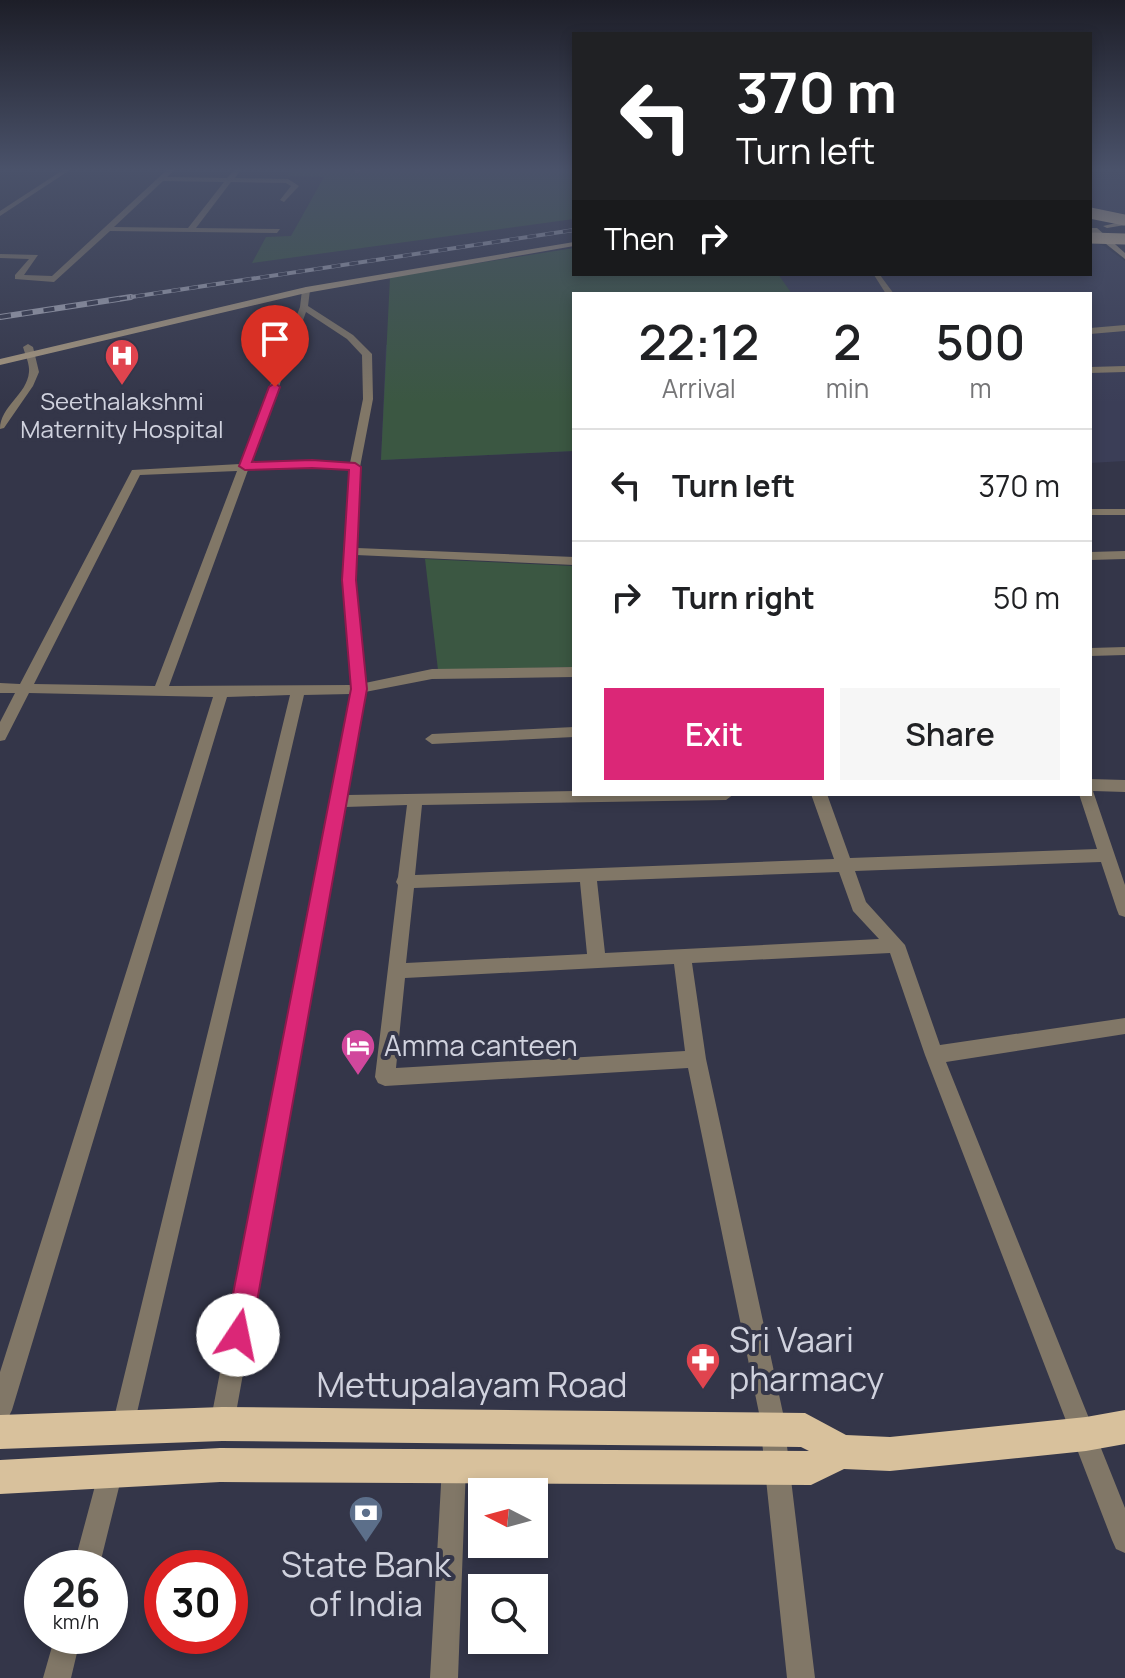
<!DOCTYPE html>
<html lang="en">
<head>
<meta charset="utf-8">
<style>
  :root { --surface:#fff; --page:#f6f6f6; --text:#202124; --muted:#757577; --line:#e0e0e0; --accent:#db2777 }
  body { margin:0; font-family:Manrope,sans-serif; background:var(--page); color:var(--text); height:100vh; display:flex; flex-direction:column; font-size:30px; white-space:nowrap }
  * { box-sizing:border-box; margin:0 }
  p { font-size:26px; color:var(--muted) }
  .icon { flex:none; width:44px; height:44px; fill:none; stroke:currentColor; stroke-width:2; stroke-linecap:round; stroke-linejoin:round }
  .map { position:relative; flex:1; overflow:hidden }
  .side { position:absolute; left:572px; top:292px; width:520px; height:504px; display:flex; flex-direction:column; background:var(--surface); border-radius:0px; box-shadow:0 4px 12px #0003 }
  .side>* { flex:none }
  .banner { position:absolute; left:572px; top:32px; width:520px; height:244px; border-radius:0px; box-shadow:0 4px 12px #0003; background:#202124; color:#fff; overflow:hidden }
  .needle { width:52px; rotate:276deg }
  .fabs { position:absolute; left:468px; top:1478px; display:grid; gap:16px }
  .fabs a { display:grid; place-items:center; width:80px; height:80px; border-radius:0px; background:var(--surface); box-shadow:0 4px 12px #0003; font-size:40px }
  .speed { position:absolute; left:24px; top:1550px; display:flex; gap:16px; font-size:40px; font-weight:700; text-align:center }
  .speed>* { display:grid; place-content:center; width:104px; height:104px; border-radius:50%; background:var(--surface); box-shadow:0 4px 12px #0003; line-height:1 }
  .speed small { font-size:20px; font-weight:400 }
  .speed .limit { border:12px solid #d22; background:#fff; color:#111 }
  .pin { position:absolute; display:grid; place-items:center; width:68px; height:68px; color:#fff; margin:-82px -34px; border-radius:50% 50% 50% 0; rotate:-45deg; box-shadow:0 0 8px #0007 }
  .pin .icon { rotate:45deg }
  .me { position:absolute; width:88px; margin:-44px; rotate:11deg; stroke-linejoin:round; filter:drop-shadow(0 0 6px #0008) }
  .turn { display:flex; align-items:center; gap:28px; height:168px; padding:0 32px; font-size:36px }
  .turn .icon { width:104px; height:104px; stroke-width:2.5 }
  .turn b { display:block; font-size:56px; line-height:68px }
  .then { display:flex; align-items:center; height:76px; padding:0 32px; background:#0003; gap:16px; font-size:30px }
  .eta { display:flex; justify-content:space-evenly; align-items:center; height:136px; text-align:center }
  .eta b { font-size:48px; font-weight:600; line-height:56px }
  .button { display:flex; gap:16px; margin-top:auto; padding:16px 32px }
  .button a { flex:1; height:92px; border-radius:0px; background:var(--accent); color:#fff; font-size:32px; font-weight:600; line-height:92px; text-align:center }
  .button a+a { background:var(--page); color:var(--text) }
  ul { padding:0; list-style:none }
  li { display:flex; align-items:center; gap:24px; height:112px; padding:0 32px; border-top:2px solid var(--line) }
  li div { flex:1 }
  li b { display:block; font-size:30px }
  li em { font-style:normal }
  .map>svg:first-child { display:block }
  .built { fill:#3b3e57 }
  .green { fill:#3b5742 }
  .lines { fill:none; stroke-linecap:round; stroke-linejoin:round }
  .minor { fill:#817767; fill-rule:evenodd }
  .tertiary { fill:#817767; fill-rule:evenodd }
  .secondary { fill:#aa9a80; fill-rule:evenodd }
  .trunk { fill:#d8c19c; fill-rule:evenodd }
  .rail-far1-casing { stroke:#a6a8b6; stroke-width:4 }
  .rail-casing { stroke:#a6a8b6; stroke-width:6 }
  .rail-far1 { stroke:#343649; stroke-width:3; stroke-dasharray:9; stroke-linecap:butt }
  .rail { stroke:#343649; stroke-width:4; stroke-dasharray:11; stroke-linecap:butt }
  .trunk-bridge { stroke:#d8c19c; stroke-width:11 }
  .route { fill:#db2777; stroke:#8e194d; stroke-width:2 }
  .labels { text-anchor:middle; stroke-width:8; stroke-linejoin:round; paint-order:stroke }
  .far-poi-label { font-size:24px; fill:#d0d2de; stroke:#343649 }
  .poi-label { font-size:28px; fill:#d0d2de; stroke:#343649; text-anchor:start }
  .near-poi-label { font-size:34px; fill:#d0d2de; stroke:#343649; text-anchor:start }
  .near-street-label { font-size:34px; fill:#d0d2de; stroke:#343649 }
</style>
</head>
<body>
<div class="map">
<svg width="1125" height="1678" viewBox="0 0 1125 1678">
  <rect width="100%" height="100%" fill="#343649"/>
  <!-- built -->
  <path class="built" d="M 1090,168 L 1125,168 L 1125,214 L 1090,208 Z
    M 1090,241 L 1104,246 L 1125,261 L 1125,461 L 1090,463 L 1090,294 L 574,294 L 574,451 L 381,460 L 386,345 L 574,248 L 574,274 L 1090,274 Z"/>
  <!-- green -->
  <path class="green" d="M 292,168 L 574,168 L 574,219 L 252,263 L 266,237 L 291,236 L 324,177 L 288,176 Z
    M 574,248 L 574,274 L 778,274 L 792,294 L 574,294 L 574,451 L 381,460 L 390,277 Z
    M 425,559 L 574,566 L 574,667 L 438,670 Z"/>
  <g class="lines">
    <!-- minor -->
    <path class="minor" d="M 66,168 L 73,168 L 0,216 L 0,211 Z
      M 169,168 L 176,168 L 167,177 L 227,178 L 236,168 L 242,168 L 235,178 L 288,179 L 299,186 L 284,202 L 280,200 L 291,186 L 286,183 L 231,182 L 196,228 L 280,229 L 277,233 L 110,231 L 54,282 L 15,279 L 15,275 L 29,259 L 0,258 L 0,254 L 38,255 L 24,275 L 52,276 ZM 163,181 L 224,182 L 188,228 L 114,227 Z
      M 355,168 L 361,168 L 359,173 L 355,173 Z
      M 874,275 L 880,275 L 894,294 L 886,294 Z
      M 306,287 L 310,290 L 308,306 L 353,335 L 372,354 L 373,399 L 360,467 L 357,548 L 574,557 L 574,565 L 356,555 L 355,580 L 365,683 L 432,669 L 574,667 L 574,677 L 432,679 L 365,692 L 347,795 L 574,791 L 574,794 L 734,794 L 726,800 L 422,805 L 415,875 L 834,859 L 811,794 L 827,794 L 850,858 L 1097,849 L 1079,794 L 1090,794 L 1090,779 L 1125,780 L 1125,792 L 1093,791 L 1125,885 L 1125,917 L 1119,915 L 1117,910 L 1101,862 L 855,871 L 866,902 L 905,945 L 940,1045 L 1125,1018 L 1125,1034 L 946,1062 L 1125,1508 L 1125,1553 L 1116,1549 L 1112,1540 L 925,1055 L 890,953 L 692,963 L 706,1059 L 783,1413 L 815,1678 L 787,1678 L 759,1413 L 688,1068 L 385,1086 L 378,1083 L 375,1077 L 398,885 L 396,882 L 398,877 L 407,805 L 345,807 L 234,1424 L 230,1432 L 222,1436 L 214,1432 L 210,1424 L 351,694 L 304,695 L 132,1434 L 124,1438 L 116,1434 L 112,1426 L 290,695 L 227,697 L 12,1410 L 8,1418 L 0,1422 L 0,1372 L 213,697 L 29,693 L 5,740 L 0,741 L 0,722 L 15,693 L 0,693 L 0,683 L 20,684 L 132,470 L 240,464 L 300,307 L 302,290 ZM 306,312 L 347,339 L 362,355 L 363,399 L 350,463 L 312,461 L 251,464 ZM 312,467 L 349,470 L 343,580 L 352,685 L 169,686 L 248,470 ZM 237,471 L 155,686 L 34,684 L 140,475 ZM 839,872 L 853,911 L 879,939 L 605,953 L 597,881 ZM 580,882 L 587,954 L 406,963 L 414,888 ZM 674,964 L 685,1051 L 396,1068 L 405,978 Z
      M 1125,325 L 1125,331 L 1090,334 L 1090,328 Z
      M 1125,366 L 1125,372 L 1090,373 L 1090,367 Z
      M 1090,509 L 1125,509 L 1125,515 L 1090,515 Z
      M 1125,551 L 1125,559 L 1090,560 L 1090,552 Z
      M 1125,647 L 1125,655 L 1090,656 L 1090,648 Z
      M 574,727 L 574,737 L 432,744 L 425,739 L 432,734 Z
      M 454,1455 L 463,1458 L 466,1467 L 458,1678 L 430,1678 L 442,1467 L 445,1458 Z
      M 111,1459 L 120,1462 L 123,1471 L 99,1568 L 73,1568 L 99,1471 L 102,1462 Z
      M 55,1636 L 81,1636 L 71,1678 L 43,1678 Z"/>
    <!-- tertiary -->
    <path class="tertiary" d="M 28,344 L 33,347 L 39,372 L 33,386 L 4,428 L 0,429 C 0,406 27,395 29,372 C 30,365 25,354 23,347 Z"/>
    <!-- secondary -->
    <path class="secondary" d="M 1125,221 L 1125,225 L 1107,228 L 1103,226 Z
      M 1091,228 L 1097,228 L 1125,253 L 1125,259 L 1091,232 Z
      M 574,242 L 574,246 L 306,293 L 0,365 L 0,359 L 306,287 Z"/>
    <!-- trunk -->
    <path class="trunk" d="M 222,1407 L 805,1413 L 846,1435 L 890,1437 L 1086,1417 L 1125,1410 L 1125,1444 L 1086,1451 L 890,1471 L 844,1469 L 811,1485 L 220,1482 L 0,1494 L 0,1460 L 220,1448 L 809,1451 L 801,1447 L 222,1441 L 0,1449 L 0,1415 Z"/>
    <defs>
      <path id="rail-far1" d="M 118,299 L 574,230"/>
      <path id="rail" d="M 0,317 L 131,297"/>
    </defs>
    <!-- rail-far1 casing -->
    <use href="#rail-far1" class="rail-far1-casing"/>
    <!-- rail casing -->
    <use href="#rail" class="rail-casing"/>
    <!-- rail-far1 -->
    <use href="#rail-far1" class="rail-far1"/>
    <!-- rail -->
    <use href="#rail" class="rail"/>
    <!-- trunk-bridge -->
    <path class="trunk-bridge" d="M 1090,213 L 1125,220
      M 1090,238 L 1125,239"/>
  </g>
  <!-- sky -->
  <linearGradient id="sky" x2="0" y2="1"><stop stop-color="#1d1e28"/><stop offset="0.42" stop-color="#4a526a"/><stop offset="1" stop-color="#4a526a" stop-opacity="0"/></linearGradient>
  <rect width="1125" height="403" fill="url(#sky)"/>
  <!-- route -->
  <path class="route" d="M 275,383 L 280,387 L 252,462 L 312,460 L 355,463 L 361,467 L 356,580 L 367,689 L 251,1335 L 248,1344 L 238,1348 L 229,1344 L 225,1335 L 351,689 L 342,580 L 349,470 L 312,468 L 245,470 L 239,466 L 269,387 Z"/>
  <!-- icons -->
  <defs>
    <symbol id="hospital-pin" viewBox="-11 -11 22 30"><path d="M0 17L-7.5 6A9.5 9.5 0 1 1 7.5 6Z" fill="#e0444e" stroke="#343649"/><path d="M-5-5h3v3.5h4V-5h3V5h-3V1.5h-4V5h-3Z" fill="#fff"/></symbol>
    <symbol id="hotel-pin" viewBox="-11 -11 22 30"><path d="M0 17L-7.5 6A9.5 9.5 0 1 1 7.5 6Z" fill="#d1479c" stroke="#343649"/><path d="M-6-4.5h1.5V1H6V5H4.5V3h-9V5H-6ZM-4 0a1.8 1.8 0 1 1 3.6 0ZM.5 0V-2.5h3Q6-2.5 6 0Z" fill="#fff"/></symbol>
    <symbol id="pharmacy-pin" viewBox="-11 -11 22 30"><path d="M0 17L-7.5 6A9.5 9.5 0 1 1 7.5 6Z" fill="#e0444e" stroke="#343649"/><path d="M-2-6h4v4h4v4h-4v4h-4v-4h-4v-4h4Z" fill="#fff"/></symbol>
    <symbol id="bank-pin" viewBox="-11 -11 22 30"><path d="M0 17L-7.5 6A9.5 9.5 0 1 1 7.5 6Z" fill="#5c6f8a" stroke="#343649"/><path d="M-6-4H6V4H-6ZM0-2.3a2.3 2.3 0 1 0 0 4.6a2.3 2.3 0 1 0 0-4.6Z" fill="#fff"/></symbol>
  </defs>
  <g fill-rule="evenodd">
    <use href="#hospital-pin" x="102" y="336" width="40" height="54"/>
    <use href="#hotel-pin" x="338" y="1026" width="40" height="54"/>
    <use href="#pharmacy-pin" x="683" y="1340" width="40" height="54"/>
    <use href="#bank-pin" x="346" y="1493" width="40" height="54"/>
  </g>
  <g class="labels">
    <!-- far-poi labels -->
    <g class="far-poi-label">
      <text x="122" y="410">Seethalakshmi<tspan x="122" dy="28">Maternity Hospital</tspan></text>
    </g>
    <!-- poi labels -->
    <g class="poi-label">
      <text x="384" y="1056">Amma canteen</text>
    </g>
    <!-- near-poi labels -->
    <g class="near-poi-label">
      <text x="729" y="1352">Sri Vaari<tspan x="729" dy="39">pharmacy</tspan></text>
      <text x="366" y="1577" text-anchor="middle">State Bank<tspan x="366" dy="39">of India</tspan></text>
    </g>
    <!-- near-street labels -->
    <g class="near-street-label">
      <text x="472" y="1397">Mettupalayam Road</text>
    </g>
  </g>
</svg>
<div class="fabs">
<a><svg class="needle" viewBox="-14 -14 28 28"><path d="M0-13l5 13h-10z" fill="#e53935"/><path d="M0 13l5-13h-10z" fill="#757577"/></svg></a>
<a><svg class="icon" aria-label="search" viewBox="0 0 24 24"><circle cx="10" cy="10" r="6"/><path d="M15 15l6 6"/></svg></a>
</div>
<div class="speed"><div>26<small>km/h</small></div><div class="limit">30</div></div>
<div class="pin" style="left:275px;top:387px;background:#d93025"><svg class="icon" aria-label="arrive" viewBox="0 0 24 24"><path d="M6 21V4h12l-3 4 3 4H6"/></svg></div>
<svg class="me" style="left:238px;top:1335px" viewBox="-20 -20 40 40"><circle r="19" fill="#fff"/><path d="M0-13L10 11 0 6-10 11z" fill="#db2777"/></svg>
<div class="banner">
<div class="turn"><svg class="icon" aria-label="left" viewBox="0 0 24 24"><path d="M17 20v-9H6M10 6l-5 5 5 5"/></svg><div><b>370 m</b>Turn left</div></div>
<div class="then">Then<svg class="icon" aria-label="right" viewBox="0 0 24 24"><path d="M7 20v-9h11M14 6l5 5-5 5"/></svg></div>
</div>
<section class="side">
<div class="eta">
<div><b>22:12</b><p>Arrival</p></div>
<div><b>2</b><p>min</p></div>
<div><b>500</b><p>m</p></div>
</div>
<ul>
<li><svg class="icon" aria-label="left" viewBox="0 0 24 24"><path d="M17 20v-9H6M10 6l-5 5 5 5"/></svg><div><b>Turn left</b></div><em>370 m</em></li>
<li><svg class="icon" aria-label="right" viewBox="0 0 24 24"><path d="M7 20v-9h11M14 6l5 5-5 5"/></svg><div><b>Turn right</b></div><em>50 m</em></li>
</ul>
<div class="button"><a>Exit</a><a>Share</a></div>
</section>
</div>
</body>
</html>
